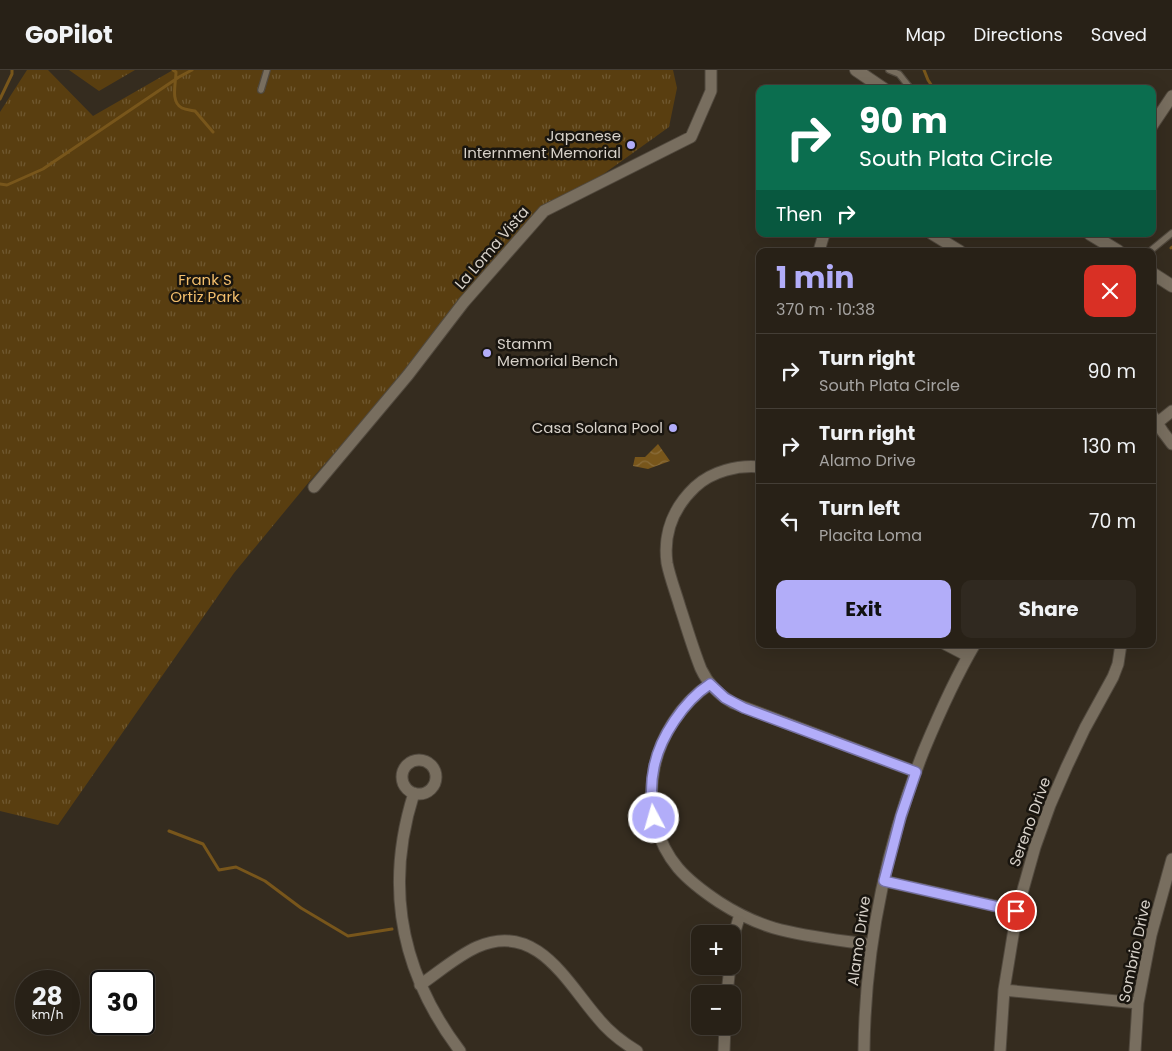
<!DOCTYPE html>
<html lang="en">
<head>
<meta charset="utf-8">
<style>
  :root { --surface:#282117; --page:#302920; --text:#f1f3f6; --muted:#a5a3a1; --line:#443e36; --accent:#b2adf9 }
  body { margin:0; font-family:Poppins,sans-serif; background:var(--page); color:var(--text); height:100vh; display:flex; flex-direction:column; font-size:19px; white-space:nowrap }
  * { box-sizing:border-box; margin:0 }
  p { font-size:16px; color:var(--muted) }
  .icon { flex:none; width:28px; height:28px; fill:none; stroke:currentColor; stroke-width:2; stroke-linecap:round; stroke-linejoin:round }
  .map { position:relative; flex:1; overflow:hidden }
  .side { position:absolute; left:756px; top:178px; width:400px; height:400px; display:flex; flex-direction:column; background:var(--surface); border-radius:10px; box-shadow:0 5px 20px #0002,0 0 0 1px var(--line) }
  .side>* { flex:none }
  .top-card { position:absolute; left:756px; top:15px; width:400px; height:152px; border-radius:10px; box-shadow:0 5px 20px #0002,0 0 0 1px var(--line); background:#0b6e4f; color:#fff; overflow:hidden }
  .controls { position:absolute; left:691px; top:855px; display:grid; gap:10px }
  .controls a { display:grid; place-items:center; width:50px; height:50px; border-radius:10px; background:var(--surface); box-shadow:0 5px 20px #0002,0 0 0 1px var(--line); font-size:25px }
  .speed { position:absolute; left:15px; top:900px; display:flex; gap:10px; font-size:25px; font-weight:700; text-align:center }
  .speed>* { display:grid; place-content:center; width:65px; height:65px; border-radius:50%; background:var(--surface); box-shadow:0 5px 20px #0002,0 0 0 1px var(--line); line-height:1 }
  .speed small { font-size:12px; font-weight:400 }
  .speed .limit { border:2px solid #111; border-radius:8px; background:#fff; color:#111 }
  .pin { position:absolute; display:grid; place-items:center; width:42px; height:42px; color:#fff; margin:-21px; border:2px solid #fff; border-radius:50%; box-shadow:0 1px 5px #0007 }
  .me { position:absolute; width:55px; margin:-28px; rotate:354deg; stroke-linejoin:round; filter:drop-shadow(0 0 4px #0008) }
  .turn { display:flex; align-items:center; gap:18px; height:105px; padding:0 20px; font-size:22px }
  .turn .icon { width:65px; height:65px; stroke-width:2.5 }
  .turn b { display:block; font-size:35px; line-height:42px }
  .then { display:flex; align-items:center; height:48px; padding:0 20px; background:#0003; gap:10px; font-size:19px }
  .round { display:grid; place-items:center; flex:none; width:52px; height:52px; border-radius:10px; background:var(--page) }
  .headline { display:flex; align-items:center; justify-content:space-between; height:85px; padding:0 20px }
  h1 { font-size:30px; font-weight:700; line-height:38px; color:var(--accent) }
  .action { display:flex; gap:10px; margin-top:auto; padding:10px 20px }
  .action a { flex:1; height:58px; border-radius:10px; background:var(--accent); color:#111; font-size:20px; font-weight:700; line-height:58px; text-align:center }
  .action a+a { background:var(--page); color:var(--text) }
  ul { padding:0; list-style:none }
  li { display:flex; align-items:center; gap:15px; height:75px; padding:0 20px; border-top:1px solid var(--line) }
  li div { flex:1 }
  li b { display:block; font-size:19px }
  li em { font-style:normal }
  header { display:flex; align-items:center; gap:30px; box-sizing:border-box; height:70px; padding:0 25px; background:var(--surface); border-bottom:1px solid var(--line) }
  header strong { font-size:24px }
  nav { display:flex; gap:28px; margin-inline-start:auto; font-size:18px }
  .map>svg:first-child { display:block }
  .park { fill:url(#park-tufts) }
  .water { fill:url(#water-waves) }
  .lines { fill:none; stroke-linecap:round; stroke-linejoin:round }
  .stream { stroke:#78561b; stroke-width:3 }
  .service-casing { stroke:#51493e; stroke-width:8 }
  .minor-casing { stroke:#51493e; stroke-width:13 }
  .tertiary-casing { stroke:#51493e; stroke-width:14 }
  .service { stroke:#786e5f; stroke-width:5.5 }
  .minor { stroke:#786e5f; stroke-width:11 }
  .tertiary { stroke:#786e5f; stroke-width:12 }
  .route-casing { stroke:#7470a2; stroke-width:12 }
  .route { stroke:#b2adf9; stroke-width:9 }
  .poi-dot { fill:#b2adf9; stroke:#19150f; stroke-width:2 }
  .labels { text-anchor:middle; stroke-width:5; stroke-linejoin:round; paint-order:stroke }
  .poi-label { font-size:15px; fill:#d7d1c9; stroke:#19150f; text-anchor:end }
  .street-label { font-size:15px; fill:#d7d1c9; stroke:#19150f }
  .park-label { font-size:15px; fill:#f2be6c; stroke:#19150f }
</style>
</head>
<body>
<header>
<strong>GoPilot</strong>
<nav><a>Map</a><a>Directions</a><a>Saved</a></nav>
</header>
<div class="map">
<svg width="1172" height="981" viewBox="0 0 1172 981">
  <defs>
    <pattern id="park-tufts" width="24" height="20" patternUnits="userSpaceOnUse" patternTransform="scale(1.25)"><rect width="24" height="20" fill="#593e10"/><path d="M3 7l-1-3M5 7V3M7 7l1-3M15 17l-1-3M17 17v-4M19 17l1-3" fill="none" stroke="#705931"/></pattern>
    <pattern id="water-waves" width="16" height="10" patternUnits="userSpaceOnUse" patternTransform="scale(1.25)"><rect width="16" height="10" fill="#78561b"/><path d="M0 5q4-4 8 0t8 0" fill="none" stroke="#8a6d3b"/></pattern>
  </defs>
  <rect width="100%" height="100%" fill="#352c1f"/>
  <!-- park -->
  <path class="park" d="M 27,0 L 48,0 L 93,46 L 173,0 L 673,0 L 677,18 L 669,57 L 534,154 L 309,412 L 234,503 L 58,755 L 0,741 L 0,42 Z
    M 69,0 L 135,0 L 99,21 Z"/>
  <!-- water -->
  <path class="water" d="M 658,374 L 670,391 L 648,399 L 633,396 L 635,387 L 645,387 Z"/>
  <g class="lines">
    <!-- stream -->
    <path class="stream" d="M 173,0 L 176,2 C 176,13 170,32 182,38 C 186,40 191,40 195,41 L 213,62
      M 924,0 L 928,10 L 934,19
      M 0,29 L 12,4 L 12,0
      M 0,114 L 7,115 L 43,99 L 179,7 L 192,0
      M 1171,178 L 1172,177
      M 169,761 L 203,774 L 219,800 L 236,797 L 265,811 L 301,838 L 348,866 L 392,859"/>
    <defs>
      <path id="service" d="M 889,0 L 899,4 L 911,19
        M 261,20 L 267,0
        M 1150,181 L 1172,163"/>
      <path id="minor" d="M 1152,56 L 1172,26
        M 932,164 L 960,181
        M 819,181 L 824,164
        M 1152,345 L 1163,362 L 1172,374
        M 1152,357 L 1172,341
        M 760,397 C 738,395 712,401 695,417 C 674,437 663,463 667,493 C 670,508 676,523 680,537 C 687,558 693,579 701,599 C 708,614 719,625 733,633 L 916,702
        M 314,417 L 408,305 L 464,232 L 544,141 L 691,67 L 711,21 L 711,0
        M 945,574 L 968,586
        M 710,614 C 680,634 657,671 653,706 C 648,738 657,773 678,798 C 690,812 704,822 719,832 C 736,843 754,852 774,858 C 806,867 839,870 872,875
        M402 707a17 17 0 1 1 34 0a17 17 0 1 1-34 0Z
        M 414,723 C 384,817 401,903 460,981
        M 884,811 L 1017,841
        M 732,872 L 740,844
        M 420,915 C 439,902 457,886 477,877 C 536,851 566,911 597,947 C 608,961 622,972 637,981
        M 1004,920 L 1138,933
        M 727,924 L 730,896
        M 724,981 L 725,956
        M 864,981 C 865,877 886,776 924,680 C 939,644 955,608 975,574
        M 1000,981 L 1004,920 L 1017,841 L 1035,777 L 1050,735 L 1067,696 L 1085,658 L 1113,607 L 1118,594 L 1121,574
        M 1135,981 L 1138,933 L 1151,865 L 1172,789"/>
      <path id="tertiary" d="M 856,0 L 884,19
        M 1090,164 L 1118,181
        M 1152,203 L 1172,216"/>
    </defs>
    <!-- service casing -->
    <use href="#service" class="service-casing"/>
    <!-- minor casing -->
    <use href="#minor" class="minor-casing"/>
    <!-- tertiary casing -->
    <use href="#tertiary" class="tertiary-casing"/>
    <!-- service -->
    <use href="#service" class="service"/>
    <!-- minor -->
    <use href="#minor" class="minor"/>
    <!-- tertiary -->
    <use href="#tertiary" class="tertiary"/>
  </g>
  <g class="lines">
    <defs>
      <path id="route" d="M 654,748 C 651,731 650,715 654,697 C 660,667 684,631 710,614 L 725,628 L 744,638 L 916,702 L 901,746 L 884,811 L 1016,841"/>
    </defs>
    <!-- route casing -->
    <use href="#route" class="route-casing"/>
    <!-- route -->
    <use href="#route" class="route"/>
  </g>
  <!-- markers -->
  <g class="poi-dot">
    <circle cx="631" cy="75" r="5"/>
    <circle cx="487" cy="283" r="5"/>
    <circle cx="673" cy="358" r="5"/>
  </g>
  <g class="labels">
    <!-- poi labels -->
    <g class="poi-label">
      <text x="621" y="71">Japanese<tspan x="621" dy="17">Internment Memorial</tspan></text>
      <text x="497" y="279" text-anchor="start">Stamm<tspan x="497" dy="17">Memorial Bench</tspan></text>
      <text x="663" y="363">Casa Solana Pool</text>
    </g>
    <!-- street labels -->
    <g class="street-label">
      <text transform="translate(492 178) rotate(-49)" y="5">La Loma Vista</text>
      <text transform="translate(1030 752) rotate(-70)" y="5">Sereno Drive</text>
      <text transform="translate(859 871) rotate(-82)" y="5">Alamo Drive</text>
      <text transform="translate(1135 881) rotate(-78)" y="5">Sombrio Drive</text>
    </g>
    <!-- park labels -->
    <g class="park-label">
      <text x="205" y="215">Frank S<tspan x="205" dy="17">Ortiz Park</tspan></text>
    </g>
  </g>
</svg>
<div class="controls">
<a>+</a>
<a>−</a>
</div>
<div class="speed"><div>28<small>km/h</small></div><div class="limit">30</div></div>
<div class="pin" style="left:1016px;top:841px;background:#d93025"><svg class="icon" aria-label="arrive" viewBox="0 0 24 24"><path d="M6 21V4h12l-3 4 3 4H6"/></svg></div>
<svg class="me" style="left:654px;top:748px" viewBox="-20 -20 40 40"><circle r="17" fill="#b2adf9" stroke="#fff" stroke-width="3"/><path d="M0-11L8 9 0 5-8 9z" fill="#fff"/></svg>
<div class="top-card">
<div class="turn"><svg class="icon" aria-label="right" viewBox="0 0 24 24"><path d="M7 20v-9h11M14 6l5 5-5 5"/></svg><div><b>90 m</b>South Plata Circle</div></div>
<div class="then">Then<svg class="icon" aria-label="right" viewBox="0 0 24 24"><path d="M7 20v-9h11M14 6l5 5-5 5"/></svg></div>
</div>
<section class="side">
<div class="headline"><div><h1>1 min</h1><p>370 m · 10:38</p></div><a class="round" style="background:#d93025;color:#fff"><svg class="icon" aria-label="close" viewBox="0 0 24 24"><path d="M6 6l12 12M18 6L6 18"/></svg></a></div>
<ul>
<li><svg class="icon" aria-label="right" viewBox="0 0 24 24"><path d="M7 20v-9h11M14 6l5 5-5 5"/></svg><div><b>Turn right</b><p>South Plata Circle</p></div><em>90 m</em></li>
<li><svg class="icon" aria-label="right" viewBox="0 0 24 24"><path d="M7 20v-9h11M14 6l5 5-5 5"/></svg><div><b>Turn right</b><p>Alamo Drive</p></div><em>130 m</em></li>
<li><svg class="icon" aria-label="left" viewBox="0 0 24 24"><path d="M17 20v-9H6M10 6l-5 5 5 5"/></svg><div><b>Turn left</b><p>Placita Loma</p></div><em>70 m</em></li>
</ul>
<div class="action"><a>Exit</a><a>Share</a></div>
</section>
</div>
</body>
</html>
